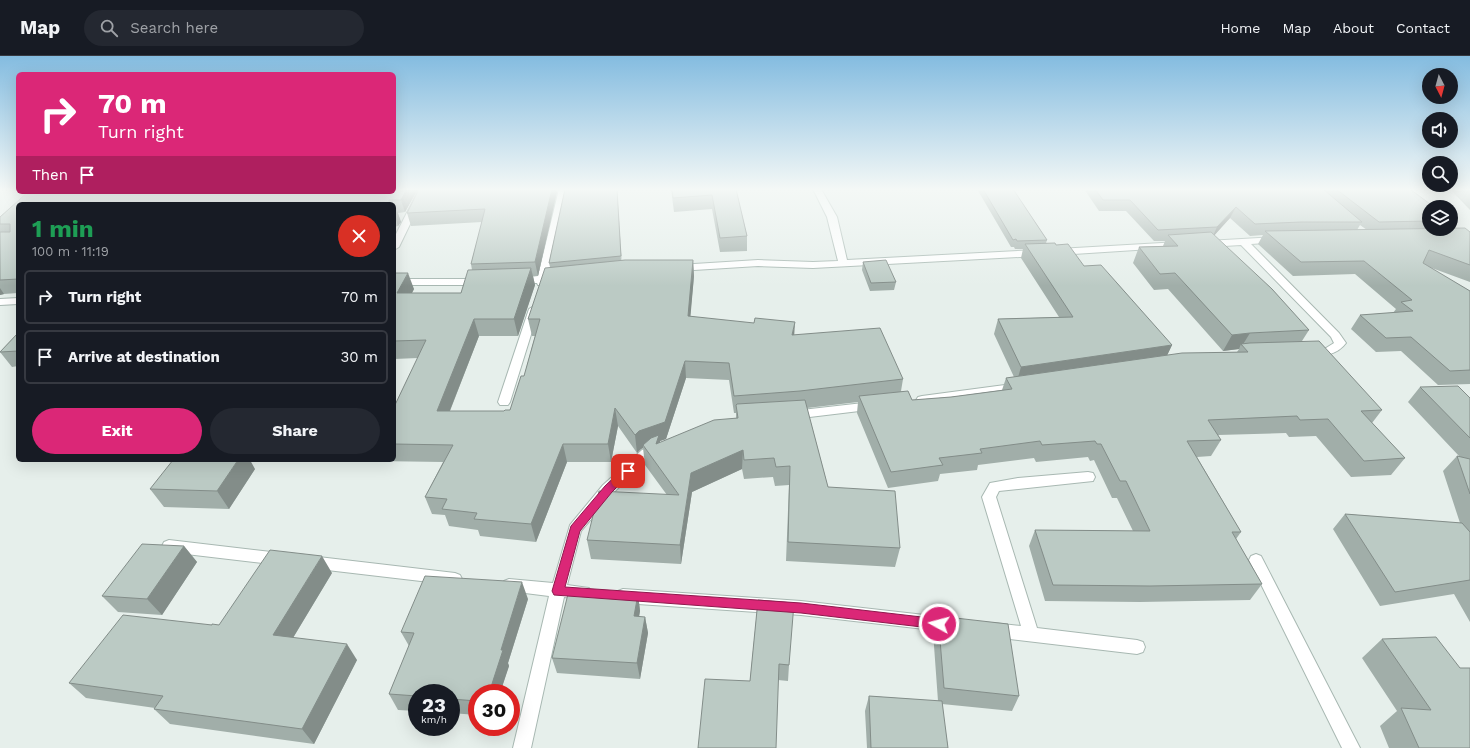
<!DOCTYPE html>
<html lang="en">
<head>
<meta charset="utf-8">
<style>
  :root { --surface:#171b24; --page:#242831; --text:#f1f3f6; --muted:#9ea1a6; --line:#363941; --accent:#db2777 }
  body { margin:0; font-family:"Work Sans",sans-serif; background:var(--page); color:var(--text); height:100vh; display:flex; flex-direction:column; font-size:15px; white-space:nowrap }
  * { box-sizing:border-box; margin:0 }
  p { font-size:13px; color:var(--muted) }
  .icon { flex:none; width:22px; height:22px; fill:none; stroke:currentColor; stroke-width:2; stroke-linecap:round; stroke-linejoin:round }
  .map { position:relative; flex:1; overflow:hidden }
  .panel { position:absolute; left:16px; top:146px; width:380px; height:260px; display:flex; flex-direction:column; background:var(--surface); border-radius:6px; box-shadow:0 4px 16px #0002 }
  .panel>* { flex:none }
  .guide { position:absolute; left:16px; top:16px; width:380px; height:122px; border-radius:6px; box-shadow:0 4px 16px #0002; background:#db2777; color:#fff; overflow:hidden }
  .needle { width:26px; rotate:174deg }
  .buttons { position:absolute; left:1422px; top:12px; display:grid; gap:8px }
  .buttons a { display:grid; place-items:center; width:36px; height:36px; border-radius:50%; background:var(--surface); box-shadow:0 4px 16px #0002; font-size:20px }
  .speed { position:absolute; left:408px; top:628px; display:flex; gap:8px; font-size:20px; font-weight:700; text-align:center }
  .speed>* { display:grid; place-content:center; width:52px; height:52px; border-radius:50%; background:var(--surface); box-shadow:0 4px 16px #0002; line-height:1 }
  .speed small { font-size:10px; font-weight:400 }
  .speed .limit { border:6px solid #d22; background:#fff; color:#111 }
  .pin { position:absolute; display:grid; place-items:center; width:34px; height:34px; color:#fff; margin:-17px; border-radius:8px; box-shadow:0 2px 6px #0006 }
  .me { position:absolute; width:44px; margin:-22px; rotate:277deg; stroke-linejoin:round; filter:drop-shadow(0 0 3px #0008) }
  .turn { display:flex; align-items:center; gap:14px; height:84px; padding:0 16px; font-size:18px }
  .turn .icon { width:52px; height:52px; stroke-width:2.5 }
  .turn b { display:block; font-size:28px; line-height:34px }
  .then { display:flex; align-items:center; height:38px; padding:0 16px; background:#0003; gap:8px; font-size:15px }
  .round { display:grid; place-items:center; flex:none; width:42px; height:42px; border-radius:21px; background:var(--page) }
  .headline { display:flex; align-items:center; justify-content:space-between; height:68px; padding:0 16px }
  h1 { font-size:24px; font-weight:700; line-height:30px; color:#1e9e55 }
  .primary-button { display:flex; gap:8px; margin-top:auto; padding:8px 16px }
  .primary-button a { flex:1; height:46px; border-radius:24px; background:var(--accent); color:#fff; font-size:16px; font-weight:700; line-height:46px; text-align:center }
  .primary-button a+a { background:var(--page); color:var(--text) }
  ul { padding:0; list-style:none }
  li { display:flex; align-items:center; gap:12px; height:54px; margin:0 8px 6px; padding:0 8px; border:2px solid var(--line); border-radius:6px }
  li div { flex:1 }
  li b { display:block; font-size:15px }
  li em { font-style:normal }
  header { display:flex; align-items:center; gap:24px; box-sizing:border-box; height:56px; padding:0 20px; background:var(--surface); border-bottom:1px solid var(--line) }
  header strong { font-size:19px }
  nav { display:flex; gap:22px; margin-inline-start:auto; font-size:14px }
  .search { width:280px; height:36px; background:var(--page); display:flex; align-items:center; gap:10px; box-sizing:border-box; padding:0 14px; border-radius:22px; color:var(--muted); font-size:15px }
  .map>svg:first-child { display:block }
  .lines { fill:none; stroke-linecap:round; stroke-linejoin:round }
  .street-casing { stroke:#a8b8b2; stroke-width:2 }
  .street { fill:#fff; fill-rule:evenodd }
  .wall { fill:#a1aea9; fill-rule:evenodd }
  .shaded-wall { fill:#838d89 }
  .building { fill:#bbcac4; stroke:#838d89 }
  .route { fill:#db2777; stroke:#8e194d }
</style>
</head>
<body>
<header>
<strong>Map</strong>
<div class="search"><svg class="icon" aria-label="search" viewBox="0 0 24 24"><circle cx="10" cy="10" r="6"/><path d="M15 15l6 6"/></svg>Search here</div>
<nav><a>Home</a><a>Map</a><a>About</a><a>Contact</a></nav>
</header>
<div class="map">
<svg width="1470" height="692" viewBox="0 0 1470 692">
  <rect width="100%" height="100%" fill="#e6efeb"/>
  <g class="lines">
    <defs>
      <path id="street" d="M 419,133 L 427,133 L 399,191 L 394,194 L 394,182 Z
        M 559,133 L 567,133 L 549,220 L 556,219 L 561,222 L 560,224 L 547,226 L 546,229 L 538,229 L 537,227 L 515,227 L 514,225 L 515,223 L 538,220 Z
        M 813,133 L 821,133 L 837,161 L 847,204 L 1037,194 L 1042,197 L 1037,200 L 813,212 L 758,210 L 678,215 L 673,212 L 678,209 L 758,204 L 813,206 L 838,205 L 827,161 Z
        M 1275,181 L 1280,184 L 1278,186 L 1251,188 L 1339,277 L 1346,287 C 1338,298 1322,302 1309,299 L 1307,296 L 1309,293 L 1326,292 L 1334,287 L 1331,281 L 1241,189 L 1207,191 L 1202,188 L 1207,185 Z
        M 1179,186 L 1184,189 L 1182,191 L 1058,199 L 1053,196 L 1058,193 Z
        M 394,221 L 401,223 L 480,223 L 485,226 L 480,229 L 400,229 L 394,227 Z
        M 18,242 L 18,248 L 0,249 L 0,243 Z
        M 534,250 L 539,253 L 510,346 L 508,349 L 500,349 L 498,346 L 529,253 Z
        M 1019,327 L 1023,328 L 1025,331 L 1023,334 L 922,348 L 918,347 L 916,344 L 918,341 L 922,340 Z
        M 872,346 L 876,347 L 878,350 L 876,353 L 793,363 L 789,362 L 787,359 L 789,356 L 793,355 Z
        M 658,387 L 663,389 L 664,392 L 663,395 L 652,400 L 613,437 L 581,475 L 567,529 L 589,532 L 592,537 L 589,542 L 584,543 L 564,541 L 531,692 L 513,692 L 549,540 L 509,535 L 504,533 L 502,529 L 504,525 L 509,523 L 553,527 L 570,469 L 603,429 L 642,394 Z
        M 1088,416 L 1093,417 L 1095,421 L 1093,425 L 999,435 L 996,441 L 1037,572 L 1137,584 L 1143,586 L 1145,591 L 1143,596 L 1137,598 L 993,581 L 987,579 L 985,574 L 987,569 L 993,567 L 1021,570 L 982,441 L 990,427 L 1018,422 Z
        M 169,484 L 280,497 L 285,499 L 287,503 L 285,507 L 280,509 L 169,496 L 164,494 L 162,490 L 164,486 Z
        M 1256,498 L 1261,500 L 1360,692 L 1342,692 L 1249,504 L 1251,500 Z
        M 310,500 L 455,517 L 460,519 L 462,523 L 460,527 L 455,529 L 310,512 L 305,510 L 303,506 L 305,502 Z
        M 623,533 L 801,545 L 951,562 L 957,564 L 959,569 L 957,574 L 951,576 L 801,559 L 623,547 L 618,545 L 615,540 L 618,535 Z"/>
    </defs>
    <!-- street casing -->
    <use href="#street" class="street-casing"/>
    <!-- street -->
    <use href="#street" class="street"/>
  </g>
  <!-- wall -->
  <path class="wall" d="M 394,133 L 418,133 L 405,156 L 398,157 L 401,166 L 398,170 L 394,171 L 394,148 L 18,148 L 18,237 L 4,238 L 0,239 L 0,161 L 28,136 L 394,136 Z
    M 565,133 L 617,133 L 621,204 L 693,204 L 694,220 L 690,260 L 794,279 L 903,323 L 901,335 L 912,344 L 951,341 L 1002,334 L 1006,322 L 1014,321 L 994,278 L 998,263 L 1059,261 L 1021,202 L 1023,193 L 1015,193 L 1014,191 L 1011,191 L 977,133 L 1013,133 L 1047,184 L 1046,187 L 1056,189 L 1084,210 L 1172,289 L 1167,299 L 1237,296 L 1239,293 L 1223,295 L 1168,233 L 1154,234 L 1133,207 L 1139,191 L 1163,190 L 1165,185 L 1154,185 L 1126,155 L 1099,155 L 1084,133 L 1410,133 L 1429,151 L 1429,173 L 1470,176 L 1470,226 L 1429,211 L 1470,235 L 1470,328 L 1438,329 L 1401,295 L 1376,296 L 1351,273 L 1360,259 L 1393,257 L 1396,253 L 1355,218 L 1293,220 L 1258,188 L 1263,179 L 1250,180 L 1230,162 L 1214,179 L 1309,274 L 1302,285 L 1382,354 L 1372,367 L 1405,402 L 1391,419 L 1351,421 L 1316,380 L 1289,381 L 1286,377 L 1218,379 L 1221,384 L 1211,400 L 1197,401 L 1241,476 L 1236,483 L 1262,528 L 1250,544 L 1140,546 L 1045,545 L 1029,490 L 1035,474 L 1133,475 L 1117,442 L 1112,442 L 1094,404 L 1090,405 L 1088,401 L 1036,406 L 1034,402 L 978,409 L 977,414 L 940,418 L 938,425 L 888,432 L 857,357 L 858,346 L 807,352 L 828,431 L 900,492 L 895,511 L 786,505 L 789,429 L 775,430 L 773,421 L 744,423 L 742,413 L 692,436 L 681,508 L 591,503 L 587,484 L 667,439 L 645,409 L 643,392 L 641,393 L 637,397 L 618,370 L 611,406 L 567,406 L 536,486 L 480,480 L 478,474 L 449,470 L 445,459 L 432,458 L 425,441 L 443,406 L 375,405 L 374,404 L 394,404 L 394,351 L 418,302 L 394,303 L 394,217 L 414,233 L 412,237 L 461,237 L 472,214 L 471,208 L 482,166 L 411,170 L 407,157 L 557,136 L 538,220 L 533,220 L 535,229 L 518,280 L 479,280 L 450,355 L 504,355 L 510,354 L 524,320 L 535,280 L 532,280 L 528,263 L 550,211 L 549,207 ZM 1360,169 L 1367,174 L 1357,174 ZM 686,322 L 729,324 L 734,357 L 736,357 L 736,362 L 660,387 L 660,385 L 666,383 Z
    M 671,133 L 736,133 L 747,180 L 747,195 L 720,196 L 712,153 L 674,156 Z
    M 1450,133 L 1470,133 L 1470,154 Z
    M 863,206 L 896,226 L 894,234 L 870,235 L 862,214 Z
    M 18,277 L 18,310 L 12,311 L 0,296 Z
    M 1420,331 L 1470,342 L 1470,566 L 1454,538 L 1380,550 L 1333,473 L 1345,458 L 1460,467 L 1443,415 L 1457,400 L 1459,400 L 1408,346 Z
    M 255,413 L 229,453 L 164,451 L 150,433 Z
    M 184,490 L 197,506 L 162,559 L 118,556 L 102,540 Z
    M 332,517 L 293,582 L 357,604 L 314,688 L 170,668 L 154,653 L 155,652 L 86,642 L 69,627 L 212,569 L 219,569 Z
    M 638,538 L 640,555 L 639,561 L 645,561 L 648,577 L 640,623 L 557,617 L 552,602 Z
    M 528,543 L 508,607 L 509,610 L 500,637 L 477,637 L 477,659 L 451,657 L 451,637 L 417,637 L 417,655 L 398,654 L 389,638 L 409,590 L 401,576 Z
    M 758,544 L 789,609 L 788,625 L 778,624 L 750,625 Z
    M 938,560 L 1019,640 L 1012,655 L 942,648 L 948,692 L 867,692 L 865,655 L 869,640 L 938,645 L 933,576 Z
    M 1382,583 L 1460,612 L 1470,692 L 1389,692 L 1380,670 L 1397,655 L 1362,602 Z"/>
  <!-- shaded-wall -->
  <path class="shaded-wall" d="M 407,133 L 418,133 L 405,156 L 401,144 Z
    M 552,133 L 556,133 L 557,136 L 538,220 L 535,206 Z
    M 617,133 L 622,211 L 621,200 Z
    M 1236,151 L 1230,162 L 1212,182 L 1217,171 Z
    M 396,152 L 401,166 L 398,170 L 394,158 Z
    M 693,204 L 694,220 L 689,277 L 688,260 Z
    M 531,212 L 535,229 L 518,280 L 514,263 Z
    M 408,217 L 414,233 L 403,254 L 397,237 Z
    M 0,232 L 4,238 L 0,239 Z
    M 474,263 L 479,280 L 443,372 L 437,355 Z
    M 795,266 L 794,283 L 792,279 Z
    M 1250,277 L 1242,290 L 1241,288 L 1239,293 L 1223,295 L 1232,279 Z
    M 1172,289 L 1165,304 L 1017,325 L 1021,311 Z
    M 685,305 L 686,322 L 666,383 L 660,385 L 661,398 L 643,389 L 643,392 L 641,393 L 637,397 L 635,379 Z
    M 615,352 L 618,370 L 611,406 L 608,388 Z
    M 563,388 L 567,406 L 536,486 L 531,468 Z
    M 743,394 L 742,413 L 692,436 L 681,508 L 680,489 L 691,417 Z
    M 238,404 L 250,404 L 255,413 L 229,453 L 217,435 Z
    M 184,490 L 197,506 L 162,559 L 147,543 Z
    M 322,500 L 332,517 L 285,595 L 273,579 Z
    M 522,526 L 528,543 L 508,607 L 509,610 L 500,637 L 489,637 L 501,594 Z
    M 638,538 L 640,555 L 636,576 L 634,560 Z
    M 645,561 L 648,577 L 640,623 L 637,607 Z
    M 347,588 L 357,604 L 314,688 L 302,673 Z"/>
  <!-- building -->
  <path class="building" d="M 394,133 L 407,133 L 401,144 L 389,144 L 389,148 L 18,148 L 18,223 L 0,224 L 0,176 L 10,176 L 10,168 L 0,168 L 0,161 L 28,136 L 394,136 Z
    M 419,133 L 552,133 L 535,206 L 471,208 L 485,153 L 407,157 Z
    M 565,133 L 617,133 L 621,200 L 549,207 Z
    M 672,133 L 736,133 L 747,180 L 720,182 L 712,139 L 673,142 Z
    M 983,133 L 1013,133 L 1047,184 L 1017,185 L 1016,183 L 1013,184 Z
    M 1095,133 L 1323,133 L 1362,166 L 1301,166 L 1255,168 L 1236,151 L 1217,171 L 1158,174 L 1130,144 L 1103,144 Z
    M 1336,133 L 1410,133 L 1434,151 L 1429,151 L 1429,165 L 1379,166 Z
    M 394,152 L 396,152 L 394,157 Z
    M 1465,172 L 1470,176 L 1470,209 L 1429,194 L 1423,207 L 1470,235 L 1470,314 L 1450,315 L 1411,281 L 1386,282 L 1360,259 L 1413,255 L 1401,246 L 1412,244 L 1364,205 L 1301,206 L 1265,175 Z
    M 1211,176 L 1272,233 L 1309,274 L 1250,277 L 1232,279 L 1175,217 L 1160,218 L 1139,191 L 1178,190 L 1168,179 Z
    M 1055,187 L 1056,189 L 1068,188 L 1084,210 L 1101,209 L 1172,289 L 1021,311 L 998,263 L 1073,261 L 1025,188 Z
    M 625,204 L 693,204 L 688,260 L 754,267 L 755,262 L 795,266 L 792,279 L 880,272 L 903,323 L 800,335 L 734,340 L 729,307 L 685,305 L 665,366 L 639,375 L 635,379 L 615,352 L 608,388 L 563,388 L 531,468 L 474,463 L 477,457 L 442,453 L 447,443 L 425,441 L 453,389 L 394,388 L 394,351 L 426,284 L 394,285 L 394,217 L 408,217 L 397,237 L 461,237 L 468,214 L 531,212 L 514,263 L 474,263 L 437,355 L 504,355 L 505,354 L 510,354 L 521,320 L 524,320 L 540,263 L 528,263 L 545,212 Z
    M 886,204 L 896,226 L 871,227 L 863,206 Z
    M 18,277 L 18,295 L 0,296 Z
    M 1319,285 L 1382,354 L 1361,355 L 1405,402 L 1364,405 L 1328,363 L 1300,364 L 1297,360 L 1208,364 L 1221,384 L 1187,385 L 1241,476 L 1232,476 L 1262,528 L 1150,530 L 1053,529 L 1035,474 L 1150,475 L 1126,425 L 1120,425 L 1101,388 L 1097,388 L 1095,385 L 1042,389 L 1040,385 L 980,393 L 982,397 L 939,402 L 943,409 L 891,416 L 859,340 L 908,335 L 912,344 L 951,341 L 1012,333 L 1006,322 L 1182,297 L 1248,296 L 1241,288 L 1250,287 Z
    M 1458,330 L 1470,342 L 1470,382 L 1420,331 Z
    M 805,344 L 828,431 L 895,435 L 900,492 L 788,486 L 790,410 L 776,411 L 774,402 L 744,404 L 743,394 L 691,417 L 680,489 L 587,484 L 599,435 L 679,439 L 643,389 L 651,382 L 659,379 L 656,388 L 714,364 L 738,362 L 736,349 L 737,348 Z
    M 1457,400 L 1470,403 L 1470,438 Z
    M 173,404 L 238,404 L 217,435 L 150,433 Z
    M 1345,458 L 1462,467 L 1470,476 L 1470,524 L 1395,536 Z
    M 142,488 L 184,490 L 147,543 L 102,540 Z
    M 270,494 L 322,500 L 273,579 L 347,588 L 302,673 L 154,653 L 163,640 L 69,627 L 123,559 L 212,569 L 212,568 L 219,569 Z
    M 425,520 L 522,526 L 501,594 L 503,594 L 489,637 L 477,637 L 477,645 L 451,643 L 451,637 L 417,637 L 417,640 L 389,638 L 414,577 L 401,576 Z
    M 569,534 L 638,538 L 634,560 L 645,561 L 637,607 L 552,602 Z
    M 758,544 L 794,547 L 789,609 L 779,608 L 776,692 L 698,692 L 705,623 L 750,625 Z
    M 938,560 L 1008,568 L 1019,640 L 944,632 Z
    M 1436,581 L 1460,612 L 1470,612 L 1470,692 L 1419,692 L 1401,652 L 1431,654 L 1382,583 Z
    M 869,640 L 942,645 L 948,692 L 871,692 Z"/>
  <!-- sky -->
  <linearGradient id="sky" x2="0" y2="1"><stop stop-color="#84bce0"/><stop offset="0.58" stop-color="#f4f8f6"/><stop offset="1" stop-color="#f4f8f6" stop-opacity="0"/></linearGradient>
  <rect width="1470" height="230" fill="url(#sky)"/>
  <!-- route -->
  <path class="route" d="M 628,411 L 631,412 L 632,415 L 631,417 L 612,436 L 580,475 L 565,531 L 801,547 L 939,563 L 943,564 L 945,568 L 943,571 L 939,573 L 801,557 L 554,539 L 552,535 L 571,470 L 605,430 L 624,412 Z"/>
</svg>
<div class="buttons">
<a><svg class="needle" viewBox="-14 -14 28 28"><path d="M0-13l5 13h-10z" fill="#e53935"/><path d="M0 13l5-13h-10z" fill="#9ea1a6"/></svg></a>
<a><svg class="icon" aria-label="sound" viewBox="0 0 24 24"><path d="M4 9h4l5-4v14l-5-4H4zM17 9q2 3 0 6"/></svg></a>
<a><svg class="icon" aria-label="search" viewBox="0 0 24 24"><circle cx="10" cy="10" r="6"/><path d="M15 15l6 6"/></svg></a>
<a><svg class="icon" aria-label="layers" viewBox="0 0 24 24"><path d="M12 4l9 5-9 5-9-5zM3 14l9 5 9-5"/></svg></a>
</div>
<div class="speed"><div>23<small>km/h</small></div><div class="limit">30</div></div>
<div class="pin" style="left:628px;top:415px;background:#d93025"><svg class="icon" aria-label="arrive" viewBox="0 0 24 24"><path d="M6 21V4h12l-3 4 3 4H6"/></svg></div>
<svg class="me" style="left:939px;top:568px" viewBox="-20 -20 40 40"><circle r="17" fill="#db2777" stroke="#fff" stroke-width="3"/><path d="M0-11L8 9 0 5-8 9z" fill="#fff"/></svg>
<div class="guide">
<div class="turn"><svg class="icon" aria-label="right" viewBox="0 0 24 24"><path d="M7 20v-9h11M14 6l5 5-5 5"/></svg><div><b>70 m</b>Turn right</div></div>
<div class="then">Then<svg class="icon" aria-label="arrive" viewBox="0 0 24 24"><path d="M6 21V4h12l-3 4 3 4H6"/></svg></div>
</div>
<section class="panel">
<div class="headline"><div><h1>1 min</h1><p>100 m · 11:19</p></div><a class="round" style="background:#d93025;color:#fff"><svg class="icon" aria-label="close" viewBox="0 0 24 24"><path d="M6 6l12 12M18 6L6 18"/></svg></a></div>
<ul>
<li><svg class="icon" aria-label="right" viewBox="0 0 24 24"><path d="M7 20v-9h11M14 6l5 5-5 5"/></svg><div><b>Turn right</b></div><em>70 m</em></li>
<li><svg class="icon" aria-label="arrive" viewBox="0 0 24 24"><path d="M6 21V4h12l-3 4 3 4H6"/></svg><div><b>Arrive at destination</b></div><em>30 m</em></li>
</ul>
<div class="primary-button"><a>Exit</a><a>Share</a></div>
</section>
</div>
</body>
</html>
